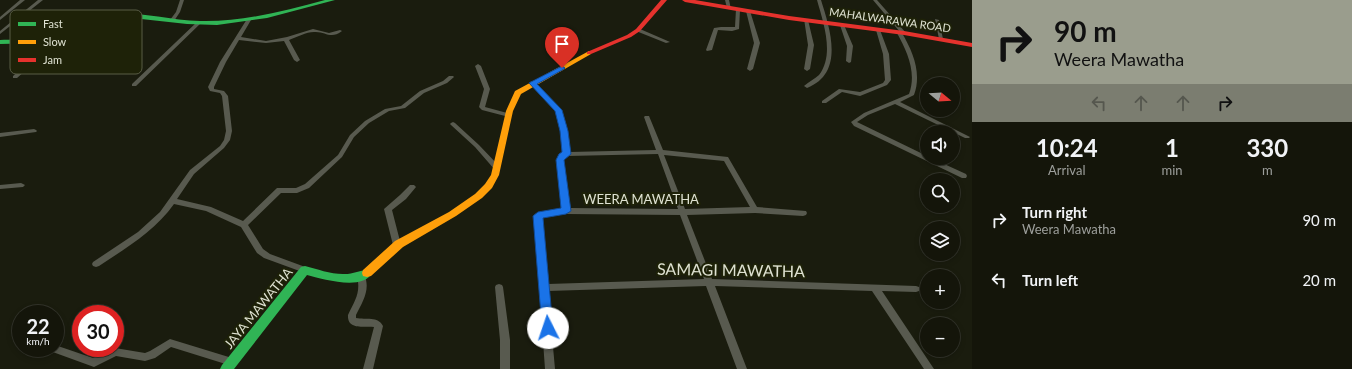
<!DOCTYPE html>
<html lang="en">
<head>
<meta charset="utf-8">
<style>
  :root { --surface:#14150a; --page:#212218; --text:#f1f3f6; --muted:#9d9f9c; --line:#33342b }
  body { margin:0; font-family:Lato,sans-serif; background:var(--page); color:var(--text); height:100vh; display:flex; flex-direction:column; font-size:15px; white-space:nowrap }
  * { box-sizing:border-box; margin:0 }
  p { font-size:13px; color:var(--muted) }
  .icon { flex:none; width:22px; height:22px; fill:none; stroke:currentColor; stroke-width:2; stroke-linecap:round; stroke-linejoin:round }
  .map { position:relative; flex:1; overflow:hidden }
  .details { display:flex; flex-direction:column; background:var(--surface); width:380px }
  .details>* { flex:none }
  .top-card { background:#9a9d8d; color:#111; overflow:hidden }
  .needle { width:26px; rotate:108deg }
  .fabs { position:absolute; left:920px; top:77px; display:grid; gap:8px }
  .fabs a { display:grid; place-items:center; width:40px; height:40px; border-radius:50%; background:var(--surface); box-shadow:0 2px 6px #0003,0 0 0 1px var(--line); font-size:20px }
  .speed { position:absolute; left:12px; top:305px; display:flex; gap:8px; font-size:20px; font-weight:700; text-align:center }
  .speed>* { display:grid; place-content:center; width:52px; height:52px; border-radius:50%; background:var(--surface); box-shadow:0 2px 6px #0003,0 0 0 1px var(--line); line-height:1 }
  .speed small { font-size:10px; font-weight:400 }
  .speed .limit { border:6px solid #d22; background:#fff; color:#111 }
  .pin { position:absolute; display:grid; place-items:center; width:34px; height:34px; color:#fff; margin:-41px -17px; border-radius:50% 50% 50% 0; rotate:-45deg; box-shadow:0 0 4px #0007 }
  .pin .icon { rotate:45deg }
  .me { position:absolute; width:44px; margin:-22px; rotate:356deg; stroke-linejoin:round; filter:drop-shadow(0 0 3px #0008) }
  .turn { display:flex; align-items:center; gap:14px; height:84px; padding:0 16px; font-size:18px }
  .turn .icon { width:52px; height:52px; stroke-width:2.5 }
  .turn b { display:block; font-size:28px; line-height:34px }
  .lanes { display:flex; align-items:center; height:38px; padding:0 16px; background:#0003; justify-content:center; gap:20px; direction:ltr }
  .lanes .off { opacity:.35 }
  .eta { display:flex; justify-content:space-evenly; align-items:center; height:68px; text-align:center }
  .eta b { font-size:24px; font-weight:700; line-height:28px }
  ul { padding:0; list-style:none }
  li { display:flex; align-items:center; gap:12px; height:60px; padding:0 16px }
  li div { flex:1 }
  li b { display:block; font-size:15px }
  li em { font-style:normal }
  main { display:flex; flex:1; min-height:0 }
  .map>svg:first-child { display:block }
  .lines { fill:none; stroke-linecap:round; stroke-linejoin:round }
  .street { fill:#585a4f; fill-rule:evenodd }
  .fast { fill:#30b455; fill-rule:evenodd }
  .slow { fill:#ff9f0a; fill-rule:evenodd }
  .jam { fill:#e5322d; fill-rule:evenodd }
  .route { fill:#1a73e8; stroke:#114b97 }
  .labels { text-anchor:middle; stroke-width:4; stroke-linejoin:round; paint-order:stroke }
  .far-street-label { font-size:11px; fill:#dfe2d2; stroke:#1e2208 }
  .street-label { font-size:13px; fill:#dfe2d2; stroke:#1e2208 }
  .near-street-label { font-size:16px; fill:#dfe2d2; stroke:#1e2208 }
  .key { fill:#1e2208; stroke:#585c45; stroke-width:1 }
  .key-label { font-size:11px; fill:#dfe2d2 }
</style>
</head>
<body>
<main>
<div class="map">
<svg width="972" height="369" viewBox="0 0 972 369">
  <rect width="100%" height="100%" fill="#1a1c0e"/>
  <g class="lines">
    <!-- street -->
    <path class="street" d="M 20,0 L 25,0 L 0,20 L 0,17 Z
      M 38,0 L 43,0 L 0,34 L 0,31 Z
      M 180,0 L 184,0 L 180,12 L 174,21 L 170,21 L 170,20 L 176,12 Z
      M 725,0 L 729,0 L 731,9 L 727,8 Z
      M 817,0 L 821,0 C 830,29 845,73 807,88 L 804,86 C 808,82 815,79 819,75 C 835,54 823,22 817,0 Z
      M 873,0 L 877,0 L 906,33 L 904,34 L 902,33 C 913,52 922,73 914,95 L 900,102 L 970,137 L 969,138 L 965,138 L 895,104 L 868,115 L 857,122 L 927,156 L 927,158 L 931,158 L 966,174 L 967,176 L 966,178 L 962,178 L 854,126 L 851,122 L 864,113 L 909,94 C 917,73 907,51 897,33 L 900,32 Z
      M 736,9 L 740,10 L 739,29 L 732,31 L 718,30 L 712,50 L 707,51 L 706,50 L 714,28 L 721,27 L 735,27 Z
      M 746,10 L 750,11 L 760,43 L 753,69 L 750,71 L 747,69 L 754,43 L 746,11 Z
      M 247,19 L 251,20 L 241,37 L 266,41 L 287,37 L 313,29 L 329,33 L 340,30 L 342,31 C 330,40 326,31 314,32 C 306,32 297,37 289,40 L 300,60 L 297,62 L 294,60 L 284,41 L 266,43 L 239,40 L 226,62 L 214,87 L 214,89 L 224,91 L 228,96 L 232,131 L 230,140 L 224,148 L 194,174 L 177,199 L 211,207 L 243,221 L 277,188 L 296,188 L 305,184 L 338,155 L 350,135 L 365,121 L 385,109 L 401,106 L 420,91 L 443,81 L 449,76 L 453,76 L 454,77 L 447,83 L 424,93 L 405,108 L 389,111 L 369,123 L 354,137 L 342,157 L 309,188 L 297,193 L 281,193 L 248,225 L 263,249 L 270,254 L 308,268 L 309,270 L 308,272 L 305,273 L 264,258 L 257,253 L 241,227 L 206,211 L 174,204 C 155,231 126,248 99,266 L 96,267 L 93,266 L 92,264 L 93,262 L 138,232 L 160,212 L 190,170 L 220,146 L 224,140 L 226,131 L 222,96 L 220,93 L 210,91 L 208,87 L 220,62 Z
      M 804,19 L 808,20 L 814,45 L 810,69 L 807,71 L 804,69 L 808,45 Z
      M 935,19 L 939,20 L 943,39 L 943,40 L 939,39 Z
      M 197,22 L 201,23 L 136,86 L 132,86 L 132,84 Z
      M 840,24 L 844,25 L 853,46 L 851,62 L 849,63 L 846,61 L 847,46 L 840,25 Z
      M 636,29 L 640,29 L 670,42 L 666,43 L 636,31 Z
      M 876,29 L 880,30 L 889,54 L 891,80 L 887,85 L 860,96 L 842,92 L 826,103 L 822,103 L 822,101 L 839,89 L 860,92 L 883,83 L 885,80 L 883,54 L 876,30 Z
      M 55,36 L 59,37 L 59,41 L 17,78 L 13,78 L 13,76 L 55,40 Z
      M 478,64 L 481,66 L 490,89 L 485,107 L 511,114 L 512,115 L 511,116 L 509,117 L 482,110 L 479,107 L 484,89 L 475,66 Z
      M 532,81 L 534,82 L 561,110 L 567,131 L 569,152 L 656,150 L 644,117 L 645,116 L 649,116 L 663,150 L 728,157 L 757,207 L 806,211 L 807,213 L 806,215 L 803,216 L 755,213 L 687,215 L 712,279 L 916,286 L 919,287 L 920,289 L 919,291 L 916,292 L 882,291 L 934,369 L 924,369 L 872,291 L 715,286 L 747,369 L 737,369 L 706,286 L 548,291 L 555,369 L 545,369 L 534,216 L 535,214 L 538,213 L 562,209 L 557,160 L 560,155 L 563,153 L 561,131 L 555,110 L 530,84 L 530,82 ZM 658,154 L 678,209 L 569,208 L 563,160 L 565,157 L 567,156 ZM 664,155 L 724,161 L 750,207 L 685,209 ZM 566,214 L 680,215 L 704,279 L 548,284 L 542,218 Z
      M 453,122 L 455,123 L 479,145 L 499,166 L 500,168 L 499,170 L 495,170 L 475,147 L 451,125 L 450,124 L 451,123 Z
      M 34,129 L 36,130 L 37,131 L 36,132 L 0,137 L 0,133 Z
      M 21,183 L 25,185 L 23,187 L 0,189 L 0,185 Z
      M 410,185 L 414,185 L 416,187 L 406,199 L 392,210 L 401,245 L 400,247 L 397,248 L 394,247 L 393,245 L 384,209 L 400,195 Z
      M 361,273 L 364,274 C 371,289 363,301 356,315 L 356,318 C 366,320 378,316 383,326 L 373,369 L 363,369 L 374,327 C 364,326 347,330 348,315 C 355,300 361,293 357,276 L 358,274 Z
      M 499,284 L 502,285 L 503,287 L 510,340 L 510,369 L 500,369 L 500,340 L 495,287 L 496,285 Z
      M 170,339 L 232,358 L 235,359 L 237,362 L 235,365 L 232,366 L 171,347 L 155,358 L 145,361 L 116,356 L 94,367 L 50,351 L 48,348 L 55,348 L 55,345 L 93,358 L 115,348 L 145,353 L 150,351 Z"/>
    <!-- fast -->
    <path class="fast" d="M 325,0 L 335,0 L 267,18 L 217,25 L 187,24 L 123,17 L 97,18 L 86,21 L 54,40 L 41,43 L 0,44 L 0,40 C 16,39 36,42 51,37 C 68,31 79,17 97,14 C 131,9 166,20 200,21 C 243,22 284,11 325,0 Z
      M 305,266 C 317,269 330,274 343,274 C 352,275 364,268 371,270 L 372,273 C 363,291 322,279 307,275 L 234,369 L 220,369 L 222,365 L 301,267 Z"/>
    <!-- slow -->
    <path class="slow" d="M 589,51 L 591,52 L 591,54 L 521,94 L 513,111 L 499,175 L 492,188 L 482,198 L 456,216 L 403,247 L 371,276 L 367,277 L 363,276 L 362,273 L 363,270 L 395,241 L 449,212 L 475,194 L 485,184 L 491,175 L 506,111 L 515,91 Z"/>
    <!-- jam -->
    <path class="jam" d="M 661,0 L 667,0 L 640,31 L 631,37 L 591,54 L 587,54 L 587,52 L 627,35 L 636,29 Z
      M 682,0 L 695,0 L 789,16 L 904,31 L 972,43 L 972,47 L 904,35 L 789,20 L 685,2 Z"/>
  </g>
  <!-- route -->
  <path class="route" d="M 562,66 L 565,68 L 564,69 L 537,84 L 562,110 L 568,131 L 571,154 L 564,160 L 571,211 L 566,214 L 543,218 L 553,328 L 552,332 L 548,334 L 543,332 L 542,328 L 533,216 L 538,212 L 561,208 L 556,160 L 559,154 L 562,152 L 560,131 L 555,111 L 529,83 Z"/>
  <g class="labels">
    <!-- far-street labels -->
    <g class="far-street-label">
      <text transform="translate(890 20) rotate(8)" y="4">MAHALWARAWA ROAD</text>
    </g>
    <!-- street labels -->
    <g class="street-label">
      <text x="641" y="204">WEERA MAWATHA</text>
      <text transform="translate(258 308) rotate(-51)" y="5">JAYA MAWATHA</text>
    </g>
    <!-- near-street labels -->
    <g class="near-street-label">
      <text transform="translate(731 270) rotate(1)" y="6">SAMAGI MAWATHA</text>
    </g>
  </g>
  <!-- legend -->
  <rect x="10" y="10" width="132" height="64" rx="6" class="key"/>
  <rect x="18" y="22" width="18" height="4" fill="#30b455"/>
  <rect x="18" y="40" width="18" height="4" fill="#ff9f0a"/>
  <rect x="18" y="58" width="18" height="4" fill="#e5322d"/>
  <g class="key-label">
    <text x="43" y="28">Fast</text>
    <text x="43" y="46">Slow</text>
    <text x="43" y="64">Jam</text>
  </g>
</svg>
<div class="fabs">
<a><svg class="needle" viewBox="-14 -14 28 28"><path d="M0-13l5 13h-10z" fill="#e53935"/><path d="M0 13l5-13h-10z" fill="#9d9f9c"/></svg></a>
<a><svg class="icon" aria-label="sound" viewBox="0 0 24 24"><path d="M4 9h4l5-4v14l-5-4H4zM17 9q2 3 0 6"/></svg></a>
<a><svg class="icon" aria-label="search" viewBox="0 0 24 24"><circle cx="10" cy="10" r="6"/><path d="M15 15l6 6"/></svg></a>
<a><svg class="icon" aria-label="layers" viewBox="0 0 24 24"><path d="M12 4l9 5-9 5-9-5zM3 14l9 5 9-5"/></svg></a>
<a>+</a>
<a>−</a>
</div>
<div class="speed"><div>22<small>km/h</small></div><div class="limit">30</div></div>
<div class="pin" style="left:562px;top:68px;background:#d93025"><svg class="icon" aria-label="arrive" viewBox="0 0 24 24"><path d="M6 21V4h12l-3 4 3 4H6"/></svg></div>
<svg class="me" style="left:548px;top:328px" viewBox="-20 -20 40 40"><circle r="19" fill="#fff"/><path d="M0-13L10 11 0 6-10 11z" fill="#1a73e8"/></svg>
</div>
<section class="details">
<div class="top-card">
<div class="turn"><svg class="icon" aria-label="right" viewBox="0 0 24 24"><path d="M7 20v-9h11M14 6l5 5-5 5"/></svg><div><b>90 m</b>Weera Mawatha</div></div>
<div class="lanes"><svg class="icon off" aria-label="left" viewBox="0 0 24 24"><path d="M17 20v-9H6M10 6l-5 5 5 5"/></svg><svg class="icon off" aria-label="ahead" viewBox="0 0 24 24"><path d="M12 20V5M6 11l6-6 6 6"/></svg><svg class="icon off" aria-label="ahead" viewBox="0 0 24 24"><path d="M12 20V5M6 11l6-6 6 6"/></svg><svg class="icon" aria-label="right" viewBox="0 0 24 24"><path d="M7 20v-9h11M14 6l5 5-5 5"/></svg></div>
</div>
<div class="eta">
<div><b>10:24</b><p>Arrival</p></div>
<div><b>1</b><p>min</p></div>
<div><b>330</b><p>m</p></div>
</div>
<ul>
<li><svg class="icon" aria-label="right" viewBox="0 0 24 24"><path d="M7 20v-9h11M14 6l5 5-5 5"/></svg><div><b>Turn right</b><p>Weera Mawatha</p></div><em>90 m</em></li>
<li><svg class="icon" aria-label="left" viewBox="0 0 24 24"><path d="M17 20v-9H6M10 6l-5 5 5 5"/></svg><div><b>Turn left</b></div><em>20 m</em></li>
</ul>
</section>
</main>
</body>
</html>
